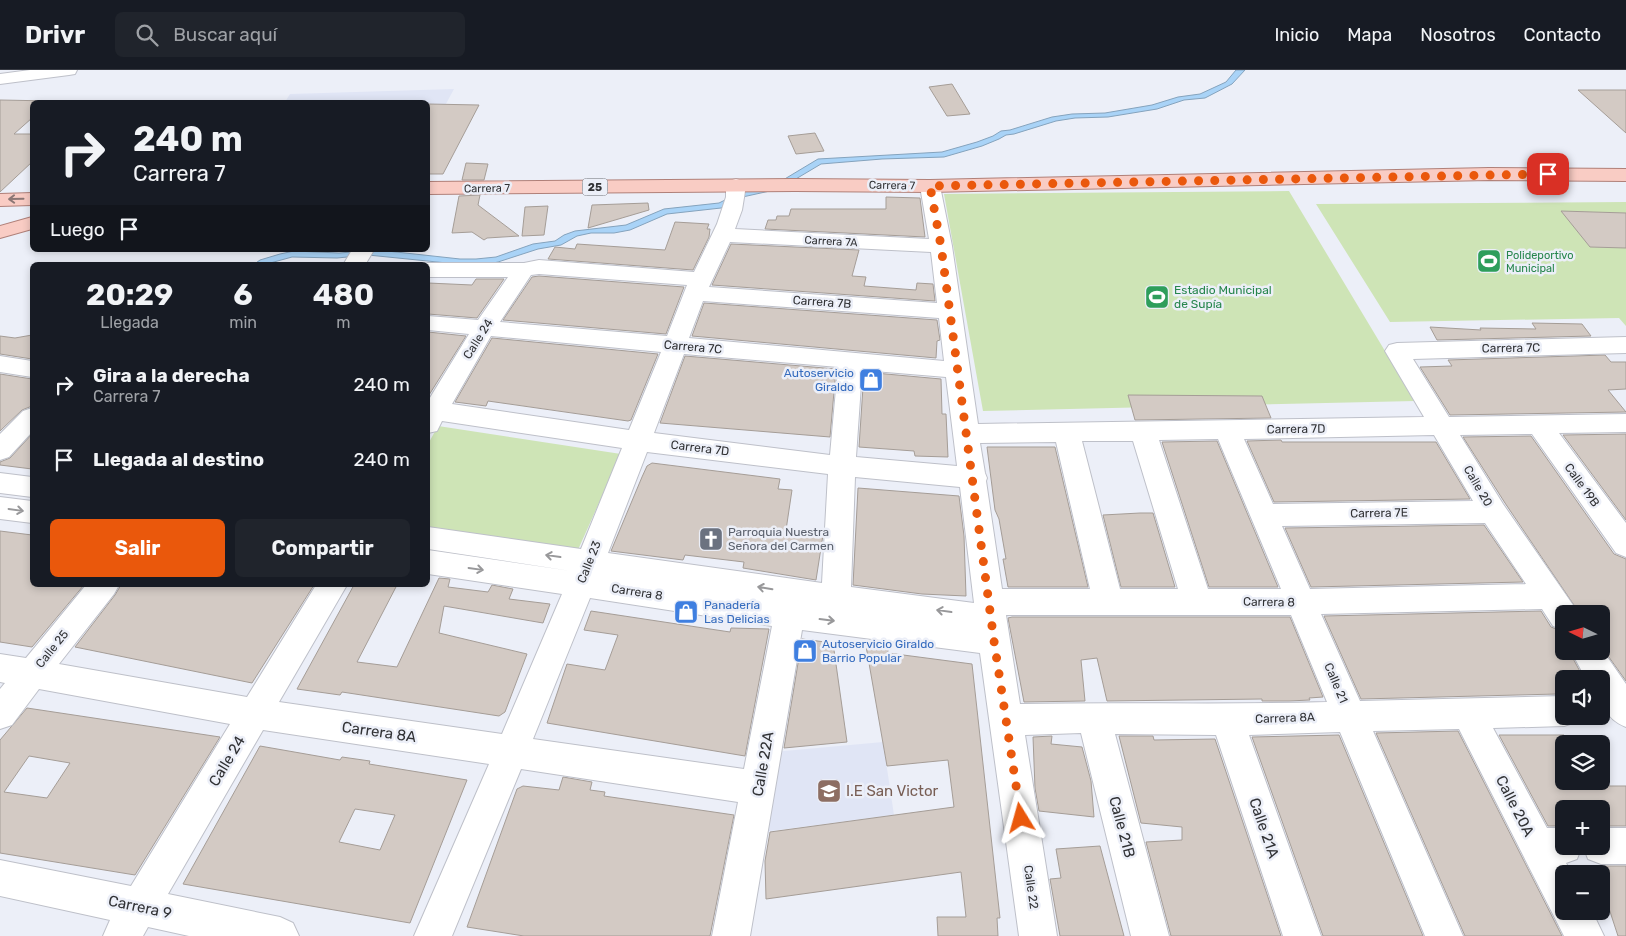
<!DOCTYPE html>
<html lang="es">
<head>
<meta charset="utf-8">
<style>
  :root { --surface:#171b24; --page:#20242c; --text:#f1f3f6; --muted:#9ea1a6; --line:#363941; --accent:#ea580c }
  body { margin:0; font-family:Rubik,sans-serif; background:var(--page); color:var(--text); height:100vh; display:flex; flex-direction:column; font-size:19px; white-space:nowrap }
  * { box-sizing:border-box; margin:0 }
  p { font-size:16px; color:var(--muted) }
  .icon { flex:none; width:28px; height:28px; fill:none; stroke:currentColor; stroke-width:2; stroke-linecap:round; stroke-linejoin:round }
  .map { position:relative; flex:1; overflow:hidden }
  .details { position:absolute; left:30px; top:192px; width:400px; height:325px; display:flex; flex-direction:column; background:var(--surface); border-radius:8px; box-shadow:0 2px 8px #0003 }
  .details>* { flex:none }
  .banner { position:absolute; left:30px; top:30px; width:400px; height:152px; border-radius:8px; box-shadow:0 2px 8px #0003; background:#171b24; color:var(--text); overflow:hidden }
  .needle { width:32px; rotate:275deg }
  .fabs { position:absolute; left:1555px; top:535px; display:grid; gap:10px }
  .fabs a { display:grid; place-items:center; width:55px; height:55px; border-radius:8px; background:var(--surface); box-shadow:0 2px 8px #0003; font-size:25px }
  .pin { position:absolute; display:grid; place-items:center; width:42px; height:42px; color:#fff; margin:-21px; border-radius:10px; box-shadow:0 2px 8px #0006 }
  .me { position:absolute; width:55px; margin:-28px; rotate:352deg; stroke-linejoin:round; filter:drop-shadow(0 0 4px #0008) }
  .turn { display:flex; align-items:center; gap:18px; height:105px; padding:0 20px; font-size:22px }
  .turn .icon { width:65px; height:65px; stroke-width:2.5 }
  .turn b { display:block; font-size:35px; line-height:42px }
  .then { display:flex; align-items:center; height:48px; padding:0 20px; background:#0003; gap:10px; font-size:19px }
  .eta { display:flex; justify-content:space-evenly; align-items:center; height:85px; text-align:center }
  .eta b { font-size:30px; font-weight:700; line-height:35px }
  .button { display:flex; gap:10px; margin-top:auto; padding:10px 20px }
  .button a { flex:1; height:58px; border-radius:8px; background:var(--accent); color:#fff; font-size:20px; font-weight:700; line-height:58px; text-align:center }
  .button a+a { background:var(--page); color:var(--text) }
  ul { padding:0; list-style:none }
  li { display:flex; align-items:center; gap:15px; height:75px; padding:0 20px }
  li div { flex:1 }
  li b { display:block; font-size:19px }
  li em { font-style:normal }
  header { display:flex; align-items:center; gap:30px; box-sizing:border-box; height:70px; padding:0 25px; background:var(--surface); border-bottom:1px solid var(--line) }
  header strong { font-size:24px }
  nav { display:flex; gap:28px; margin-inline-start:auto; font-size:18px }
  .search { width:350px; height:45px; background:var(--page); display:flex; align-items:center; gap:12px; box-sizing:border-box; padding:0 18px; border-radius:8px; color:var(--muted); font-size:19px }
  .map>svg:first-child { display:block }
  .built { fill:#e0e5f5 }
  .green { fill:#cee4b6 }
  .water { fill:#a9d3f7; stroke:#85a3bd }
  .building { fill:#d3cac4; stroke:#a59d97; fill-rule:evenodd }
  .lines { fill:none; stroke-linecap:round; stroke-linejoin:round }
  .minor-casing { stroke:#bec0c9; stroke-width:2 }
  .major-casing { stroke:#b08079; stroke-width:2 }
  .minor { fill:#fff; fill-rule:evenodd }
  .major { fill:#f9ccc4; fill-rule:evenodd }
  .oneway { stroke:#8b7775 }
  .oneway2 { stroke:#98989a }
  .route { stroke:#ea580c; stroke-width:9; stroke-dasharray:0 16.2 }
  .labels { text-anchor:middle; stroke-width:5; stroke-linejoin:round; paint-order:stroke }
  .far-street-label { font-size:11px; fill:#313235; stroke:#eceff8 }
  .shield { fill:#eceff8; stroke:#696b70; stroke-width:1 }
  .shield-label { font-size:11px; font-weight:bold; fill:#313235 }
  .far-leisure-label { font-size:11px; fill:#27864d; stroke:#eceff8; text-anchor:start }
  .leisure-label { font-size:12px; fill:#27864d; stroke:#eceff8; text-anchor:start }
  .street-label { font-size:12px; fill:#313235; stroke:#eceff8 }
  .shop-label { font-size:12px; fill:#366cbe; stroke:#eceff8; text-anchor:start }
  .worship-label { font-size:12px; fill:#5b616d; stroke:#eceff8; text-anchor:start }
  .near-street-label { font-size:15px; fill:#313235; stroke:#eceff8 }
  .near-education-label { font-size:15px; fill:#785e54; stroke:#eceff8; text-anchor:start }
</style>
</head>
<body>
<header>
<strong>Drivr</strong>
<div class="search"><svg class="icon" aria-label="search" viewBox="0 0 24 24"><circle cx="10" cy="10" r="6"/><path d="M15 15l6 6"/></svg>Buscar aquí</div>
<nav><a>Inicio</a><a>Mapa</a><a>Nosotros</a><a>Contacto</a></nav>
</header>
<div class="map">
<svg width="1626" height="866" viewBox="0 0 1626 866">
  <rect width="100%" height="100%" fill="#eceff8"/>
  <!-- built -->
  <path class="built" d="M 454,19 L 428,67 L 428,32 L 285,32 L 290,24 Z
    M 883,672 L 894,745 L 763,762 L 773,682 Z"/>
  <!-- green -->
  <path class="green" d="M 1289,121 L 1415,331 L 983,341 L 944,124 Z
    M 1626,132 L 1626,256 L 1619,248 L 1390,252 L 1316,134 Z
    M 438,356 L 621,384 L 577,482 L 428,458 L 428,374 Z"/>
  <!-- water -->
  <path class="water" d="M 1236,0 L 1245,0 L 1232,14 L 1205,28 L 1184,30 L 1157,39 L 1108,47 L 1075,48 L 1056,51 L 1014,64 L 1006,65 L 999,69 L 982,76 L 944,87 L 882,89 L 821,94 L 779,119 L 738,128 L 721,138 L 667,144 L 630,160 L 614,163 L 591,163 L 577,166 L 561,175 L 538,179 L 498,192 L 484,195 L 457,194 L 368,185 L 337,188 L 292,187 L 263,195 L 253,195 L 260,190 L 280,184 L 294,181 L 339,183 L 378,180 L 460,189 L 476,189 L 496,187 L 533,174 L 555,171 L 564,165 L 575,161 L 626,155 L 664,139 L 719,133 L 737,124 L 783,110 L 818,89 L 942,82 L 977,72 L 993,66 L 1001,61 L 1010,60 L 1052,47 L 1072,44 L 1105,43 L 1152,35 L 1178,27 L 1200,24 L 1226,12 Z"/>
  <!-- building -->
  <path class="building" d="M 952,14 L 970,44 L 947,46 L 929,17 Z
    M 1578,20 L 1626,20 L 1626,63 Z
    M 0,30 L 52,31 L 32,32 L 32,48 L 14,64 L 32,64 L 32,92 L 0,122 Z
    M 428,34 L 479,35 L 443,104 L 428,104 Z
    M 815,63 L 824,81 L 796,84 L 788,66 Z
    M 466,93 L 488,94 L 484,110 L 462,110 Z
    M 480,125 L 478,135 L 519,166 L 487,168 L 484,170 L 472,162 L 452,163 L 459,126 Z
    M 886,127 L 920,128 L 925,167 L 765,159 L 768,150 L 776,150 L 777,146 L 789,146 L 791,139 L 886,139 Z
    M 648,133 L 649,140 L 588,158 L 592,135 Z
    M 548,136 L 544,165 L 522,166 L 525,137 Z
    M 1561,141 L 1626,143 L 1626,178 L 1590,177 Z
    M 675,152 L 709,154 L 707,159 L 710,159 L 709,167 L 693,200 L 548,189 L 555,177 L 575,179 L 577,174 L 665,180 Z
    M 731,174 L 859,180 L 852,206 L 866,207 L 864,216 L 916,220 L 917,213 L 933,214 L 935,231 L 712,215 Z
    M 539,206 L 684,217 L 666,264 L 503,250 L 532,207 Z
    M 476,209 L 504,209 L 477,248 L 428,244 L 428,213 L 472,215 Z
    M 704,233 L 937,250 L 940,270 L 937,271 L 936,288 L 692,266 Z
    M 1532,253 L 1582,254 L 1591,266 L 1437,270 L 1430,257 L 1481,260 L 1480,258 L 1536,259 Z
    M 428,262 L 466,266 L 429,325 L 428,325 Z
    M 32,265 L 32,289 L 0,284 L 0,266 L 15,268 Z
    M 492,268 L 658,284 L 631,350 L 628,351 L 488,331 L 486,336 L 455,332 Z
    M 1605,285 L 1611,292 L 1626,292 L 1626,319 L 1608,320 L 1626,342 L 1450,345 L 1420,297 L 1452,296 L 1448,290 Z
    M 685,286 L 836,299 L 830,367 L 660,353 Z
    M 864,302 L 941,309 L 942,344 L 946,344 L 948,387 L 915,386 L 914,381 L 859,377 Z
    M 0,304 L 32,309 L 32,336 L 22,340 L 0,361 Z
    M 1128,325 L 1262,326 L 1271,348 L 1135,350 Z
    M 32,364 L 32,399 L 0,395 L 0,392 L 10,388 Z
    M 1626,364 L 1626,450 L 1563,365 Z
    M 1531,366 L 1614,484 L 1626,489 L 1626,611 L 1601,576 L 1601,544 L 1580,544 L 1505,433 L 1463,367 Z
    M 1281,370 L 1282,372 L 1436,372 L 1470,429 L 1274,432 L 1247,371 Z
    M 1217,371 L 1278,517 L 1209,517 L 1162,372 Z
    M 987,377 L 1055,377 L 1088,517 L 1008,517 L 1003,489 L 1006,489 L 999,449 L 995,440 Z
    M 652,393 L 780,409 L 778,419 L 792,420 L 786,460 L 823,465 L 816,510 L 743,498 L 744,492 L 685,485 L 683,490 L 611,481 L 642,407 L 647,396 Z
    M 858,418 L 959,426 L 964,466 L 966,526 L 922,524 L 853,515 Z
    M 1140,443 L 1153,443 L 1175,517 L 1121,517 L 1103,445 Z
    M 1484,455 L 1523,512 L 1311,517 L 1285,458 Z
    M 0,461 L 32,465 L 32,515 L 84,515 L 32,577 L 0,572 Z
    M 439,508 L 450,509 L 448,517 L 488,522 L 492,515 L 513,519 L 509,529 L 550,534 L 543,553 L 444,536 L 439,563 L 527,584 L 505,642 L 499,646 L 342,622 L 340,625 L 297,619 L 354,515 L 397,515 L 357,592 L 397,597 Z
    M 121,515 L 314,515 L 252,613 L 75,577 L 115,525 Z
    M 591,541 L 730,562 L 731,558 L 769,559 L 745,686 L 547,653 L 567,594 L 605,600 L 618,565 L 584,560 Z
    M 1541,541 L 1551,557 L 1564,562 L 1564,581 L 1569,581 L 1584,609 L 1564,609 L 1556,621 L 1557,624 L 1361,629 L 1324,546 Z
    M 1012,547 L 1290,547 L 1323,627 L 1309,628 L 1310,630 L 1289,631 L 1262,631 L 1262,629 L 1107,631 L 1097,588 L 1081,590 L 1085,631 L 1024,632 L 1008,548 Z
    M 802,569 L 833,573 L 847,672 L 784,678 Z
    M 866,576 L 888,579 L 888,583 L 972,594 L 1000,848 L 997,848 L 998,866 L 938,866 L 937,847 L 966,847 L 961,802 L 766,829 L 765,791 L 770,762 L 954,737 L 948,690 L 887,696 Z
    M 27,638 L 220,667 L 135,805 L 0,783 L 0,670 ZM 29,686 L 70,693 L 47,728 L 4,722 Z
    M 1458,661 L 1562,866 L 1465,866 L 1376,663 Z
    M 1339,665 L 1423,866 L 1323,866 L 1252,667 Z
    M 1499,665 L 1564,665 L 1564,711 L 1607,711 L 1609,716 L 1626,716 L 1626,756 L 1601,756 L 1601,739 L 1564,739 L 1564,756 L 1548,756 Z
    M 1052,666 L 1051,674 L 1082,677 L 1091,711 L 1094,747 L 1039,741 L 1035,718 L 1033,667 Z
    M 1119,666 L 1153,666 L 1154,670 L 1215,669 L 1281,866 L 1171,866 L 1146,772 L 1182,770 L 1182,757 L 1141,753 Z
    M 260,676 L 340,690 L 342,687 L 370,691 L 369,694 L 467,710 L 410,853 L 183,814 ZM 355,739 L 395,745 L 380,780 L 339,772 Z
    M 563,707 L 592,712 L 590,720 L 605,722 L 604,726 L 734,745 L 710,866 L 524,866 L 467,857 L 517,719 L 523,716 L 559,720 Z
    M 1100,776 L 1124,866 L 1060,866 L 1050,809 L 1061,808 L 1056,779 Z
    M 1601,796 L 1626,796 L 1626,866 L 1618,866 L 1601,814 Z"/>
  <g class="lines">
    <defs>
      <path id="minor" d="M 30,0 L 77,0 L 75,4 L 69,5 L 0,14 L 0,4 Z
        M 736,109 L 743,111 L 746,115 L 742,140 L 735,159 L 929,169 L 920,116 L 923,112 L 930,110 L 937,112 L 940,116 L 952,176 L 978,354 L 1424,347 L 1385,281 L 1389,275 L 1397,273 L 1626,267 L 1626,283 L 1413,289 L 1449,347 L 1626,344 L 1626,362 L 1559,363 L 1626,453 L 1626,487 L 1616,483 L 1532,364 L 1460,365 L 1503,434 L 1575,538 L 1578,544 L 1564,544 L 1564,560 L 1553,556 L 1542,539 L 1321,544 L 1360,631 L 1564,626 L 1564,646 L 1578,646 L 1576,652 L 1564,656 L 1493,658 L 1547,758 L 1564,758 L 1564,776 L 1582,776 L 1577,789 L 1566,793 L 1572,804 L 1564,804 L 1564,841 L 1592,841 L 1604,866 L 1564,866 L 1459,659 L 1373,661 L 1463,866 L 1425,866 L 1340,662 L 1249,665 L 1321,866 L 1283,866 L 1216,665 L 1115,664 L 1169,866 L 1131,866 L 1081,663 L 1025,665 L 1057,866 L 1019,866 L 980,583 L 802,560 L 750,866 L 712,866 L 738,732 L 521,699 L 452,866 L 414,866 L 489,694 L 263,660 L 168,824 L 280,847 L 293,853 L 299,866 L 189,866 L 148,857 L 143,866 L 103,866 L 110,850 L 0,826 L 0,790 L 131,816 L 230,654 L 39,619 L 12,655 L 0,659 L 0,619 L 5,613 L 0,612 L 0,584 L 26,588 L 86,515 L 119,515 L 114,524 L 59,594 L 247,627 L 316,515 L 347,515 L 279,632 L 502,664 L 562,524 L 428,504 L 428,480 L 571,501 L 428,479 L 428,457 L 581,479 L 622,378 L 442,351 L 437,361 L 428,363 L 428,331 L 469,264 L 428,260 L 428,246 L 478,250 L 508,207 L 428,207 L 428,195 L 421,195 L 428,193 L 524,193 L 539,190 L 694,202 L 717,154 L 726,127 L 726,115 L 729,111 ZM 730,172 L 931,182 L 937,233 L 709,217 ZM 539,204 L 687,215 L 667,266 L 500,252 L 531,205 ZM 703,231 L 939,248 L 944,291 L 689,268 ZM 491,266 L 661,282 L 629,360 L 452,334 ZM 684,284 L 838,297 L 830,385 L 654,363 ZM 862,300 L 946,307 L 957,396 L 856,387 ZM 1434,365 L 1473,431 L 1273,434 L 1244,369 ZM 1218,369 L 1281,519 L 1208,519 L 1159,370 ZM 1082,371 L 1133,371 L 1178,519 L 1120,519 ZM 1056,372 L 1090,519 L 1002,519 L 986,411 L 987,408 L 985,403 L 980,373 ZM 647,382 L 828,404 L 822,513 L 608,483 ZM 855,407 L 960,417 L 974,533 L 851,517 ZM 1485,453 L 1526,514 L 1310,519 L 1282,456 ZM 590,528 L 772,556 L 744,699 L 533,669 ZM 1006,545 L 1291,545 L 1327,632 C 1225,635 1122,632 1020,634 Z
        M 352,180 L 374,180 L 365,195 L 343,195 Z
        M 0,286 L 32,291 L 32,307 L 0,302 Z
        M 32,338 L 32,362 L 9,387 L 0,390 L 0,364 L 23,341 Z
        M 0,403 L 32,407 L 32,427 L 0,423 Z
        M 0,427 L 32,431 L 32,453 L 0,449 Z
        M 1601,578 L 1626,614 L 1626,657 C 1603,648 1601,631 1601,609 L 1586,609 L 1571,581 L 1601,581 Z
        M 1601,758 L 1626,758 L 1626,794 L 1601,794 L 1588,789 L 1583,776 L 1601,776 Z"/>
      <path id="major" d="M 1489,98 L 1626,99 L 1626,111 L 1489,110 L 930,122 L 795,121 L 428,124 L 428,112 L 795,109 L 930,110 Z
        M 32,123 L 32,135 L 0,136 L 0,124 Z
        M 32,147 L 32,159 L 0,168 L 0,156 Z"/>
    </defs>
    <!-- minor casing -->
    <use href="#minor" class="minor-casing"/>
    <!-- major casing -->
    <use href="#major" class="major-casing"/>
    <!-- minor -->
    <use href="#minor" class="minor"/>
    <!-- major -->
    <use href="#major" class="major"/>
  </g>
  <!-- one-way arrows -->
  <defs><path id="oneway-shaft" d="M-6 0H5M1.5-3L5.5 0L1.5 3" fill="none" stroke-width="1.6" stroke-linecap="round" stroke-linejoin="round" transform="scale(1.25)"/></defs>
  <use class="oneway" href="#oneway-shaft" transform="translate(16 129) rotate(179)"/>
  <g class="oneway2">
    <use href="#oneway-shaft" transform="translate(16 440) rotate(8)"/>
    <use href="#oneway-shaft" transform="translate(553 486) rotate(-172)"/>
    <use href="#oneway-shaft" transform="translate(476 499) rotate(8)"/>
    <use href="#oneway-shaft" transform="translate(765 518) rotate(-171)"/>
    <use href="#oneway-shaft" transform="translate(944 541) rotate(-172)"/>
    <use href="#oneway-shaft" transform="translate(827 550) rotate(7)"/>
  </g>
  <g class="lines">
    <!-- route -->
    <path class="route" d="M 1021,748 L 994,571 L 941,176 L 930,116 L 1548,104"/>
  </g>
  <!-- icons -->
  <defs>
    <symbol id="stadium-square" viewBox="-11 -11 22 22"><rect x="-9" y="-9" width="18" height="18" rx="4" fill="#2e9e5b" stroke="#eceff8"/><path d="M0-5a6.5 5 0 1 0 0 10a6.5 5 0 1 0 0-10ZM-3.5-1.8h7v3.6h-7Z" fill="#fff"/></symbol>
    <symbol id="shop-square" viewBox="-11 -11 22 22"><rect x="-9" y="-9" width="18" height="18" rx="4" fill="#3f7fe0" stroke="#eceff8"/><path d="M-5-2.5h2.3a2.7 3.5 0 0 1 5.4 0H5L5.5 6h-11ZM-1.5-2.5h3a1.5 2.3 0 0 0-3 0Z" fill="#fff"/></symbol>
    <symbol id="church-square" viewBox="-11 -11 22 22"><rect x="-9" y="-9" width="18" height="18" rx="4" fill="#6b7280" stroke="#eceff8"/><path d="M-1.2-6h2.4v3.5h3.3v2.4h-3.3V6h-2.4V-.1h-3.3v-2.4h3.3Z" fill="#fff"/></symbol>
    <symbol id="school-square" viewBox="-11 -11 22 22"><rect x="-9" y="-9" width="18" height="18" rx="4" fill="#8d6e63" stroke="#eceff8"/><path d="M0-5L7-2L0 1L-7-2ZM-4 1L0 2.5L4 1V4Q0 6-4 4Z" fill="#fff"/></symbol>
  </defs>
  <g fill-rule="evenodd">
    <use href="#stadium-square" x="1475" y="177" width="28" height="28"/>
    <use href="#stadium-square" x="1143" y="213" width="28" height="28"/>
    <use href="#shop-square" x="857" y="296" width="28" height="28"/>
    <use href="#church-square" x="697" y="455" width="28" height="28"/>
    <use href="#shop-square" x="672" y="528" width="28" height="28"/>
    <use href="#shop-square" x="791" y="567" width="28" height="28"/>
    <use href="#school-square" x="815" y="707" width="28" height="28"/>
  </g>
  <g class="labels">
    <!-- far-street labels -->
    <g class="far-street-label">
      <text transform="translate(892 115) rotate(1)" y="4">Carrera 7</text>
      <text transform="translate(487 118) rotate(-1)" y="4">Carrera 7</text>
      <text transform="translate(831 171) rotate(3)" y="4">Carrera 7A</text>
    </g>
    <!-- shield labels -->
    <rect class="shield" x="582.5" y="108.5" width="25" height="17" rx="4"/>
    <g class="shield-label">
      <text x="595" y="121">25</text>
    </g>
    <!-- far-leisure labels -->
    <g class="far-leisure-label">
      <text x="1506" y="189">Polideportivo<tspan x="1506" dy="13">Municipal</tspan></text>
    </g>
    <!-- leisure labels -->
    <g class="leisure-label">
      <text x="1174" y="224">Estadio Municipal<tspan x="1174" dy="14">de Supía</tspan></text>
    </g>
    <!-- street labels -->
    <g class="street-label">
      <text transform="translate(822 232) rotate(4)" y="4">Carrera 7B</text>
      <text transform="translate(478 269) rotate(-58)" y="4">Calle 24</text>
      <text transform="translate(693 277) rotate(5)" y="4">Carrera 7C</text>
      <text transform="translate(1511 278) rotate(-1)" y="4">Carrera 7C</text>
      <text transform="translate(1296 359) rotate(-1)" y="4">Carrera 7D</text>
      <text transform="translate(700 378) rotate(7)" y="4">Carrera 7D</text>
      <text transform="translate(1582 415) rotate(54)" y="4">Calle 19B</text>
      <text transform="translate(1478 416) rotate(60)" y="4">Calle 20</text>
      <text transform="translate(1379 443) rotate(-1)" y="4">Carrera 7E</text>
      <text transform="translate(589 492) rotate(-68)" y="4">Calle 23</text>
      <text transform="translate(637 522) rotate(9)" y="4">Carrera 8</text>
      <text transform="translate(1269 532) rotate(1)" y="4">Carrera 8</text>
      <text transform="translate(52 579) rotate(-51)" y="4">Calle 25</text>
      <text transform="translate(1336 613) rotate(67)" y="4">Calle 21</text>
      <text transform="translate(1285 648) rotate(-2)" y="4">Carrera 8A</text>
      <text transform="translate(1031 817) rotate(82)" y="4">Calle 22</text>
    </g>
    <!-- shop labels -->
    <g class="shop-label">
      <text x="854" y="307" text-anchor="end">Autoservicio<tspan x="854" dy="14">Giraldo</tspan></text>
      <text x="704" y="539">Panadería<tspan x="704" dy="14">Las Delicias</tspan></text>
      <text x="822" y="578">Autoservicio Giraldo<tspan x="822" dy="14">Barrio Popular</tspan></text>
    </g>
    <!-- worship labels -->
    <g class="worship-label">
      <text x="728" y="466">Parroquia Nuestra<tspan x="728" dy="14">Señora del Carmen</tspan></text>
    </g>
    <!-- near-street labels -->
    <g class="near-street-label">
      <text transform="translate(379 662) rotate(8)" y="5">Carrera 8A</text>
      <text transform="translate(227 691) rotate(-59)" y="5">Calle 24</text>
      <text transform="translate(763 694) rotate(-80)" y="5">Calle 22A</text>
      <text transform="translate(1515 736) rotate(63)" y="5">Calle 20A</text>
      <text transform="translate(1122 757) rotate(75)" y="5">Calle 21B</text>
      <text transform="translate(1264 758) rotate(71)" y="5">Calle 21A</text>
      <text transform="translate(140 837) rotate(12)" y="5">Carrera 9</text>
    </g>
    <!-- near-education labels -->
    <g class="near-education-label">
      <text x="846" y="726">I.E San Victor</text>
    </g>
  </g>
</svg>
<div class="fabs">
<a><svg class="needle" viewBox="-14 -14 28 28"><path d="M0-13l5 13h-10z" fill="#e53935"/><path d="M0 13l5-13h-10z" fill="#9ea1a6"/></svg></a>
<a><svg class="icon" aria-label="sound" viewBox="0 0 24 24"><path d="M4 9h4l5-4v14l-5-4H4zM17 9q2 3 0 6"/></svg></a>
<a><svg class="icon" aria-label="layers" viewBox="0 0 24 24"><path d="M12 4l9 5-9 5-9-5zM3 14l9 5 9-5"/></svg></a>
<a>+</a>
<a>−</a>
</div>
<div class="pin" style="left:1548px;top:104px;background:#d93025"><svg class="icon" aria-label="arrive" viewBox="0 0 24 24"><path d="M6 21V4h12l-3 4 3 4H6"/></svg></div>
<svg class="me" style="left:1021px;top:748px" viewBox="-20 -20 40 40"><path d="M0-17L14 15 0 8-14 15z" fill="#ea580c" stroke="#fff" stroke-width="4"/></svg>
<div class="banner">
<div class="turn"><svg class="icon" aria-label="right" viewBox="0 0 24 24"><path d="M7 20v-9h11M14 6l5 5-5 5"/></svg><div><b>240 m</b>Carrera 7</div></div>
<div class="then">Luego<svg class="icon" aria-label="arrive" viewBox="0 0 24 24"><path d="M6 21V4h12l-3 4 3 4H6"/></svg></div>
</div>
<section class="details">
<div class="eta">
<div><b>20:29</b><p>Llegada</p></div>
<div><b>6</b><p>min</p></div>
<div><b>480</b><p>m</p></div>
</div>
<ul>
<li><svg class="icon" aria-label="right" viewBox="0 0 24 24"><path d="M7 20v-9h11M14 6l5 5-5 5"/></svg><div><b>Gira a la derecha</b><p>Carrera 7</p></div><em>240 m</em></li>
<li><svg class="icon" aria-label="arrive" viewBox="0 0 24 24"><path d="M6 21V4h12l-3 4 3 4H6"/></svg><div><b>Llegada al destino</b></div><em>240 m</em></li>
</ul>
<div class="button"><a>Salir</a><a>Compartir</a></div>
</section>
</div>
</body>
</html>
